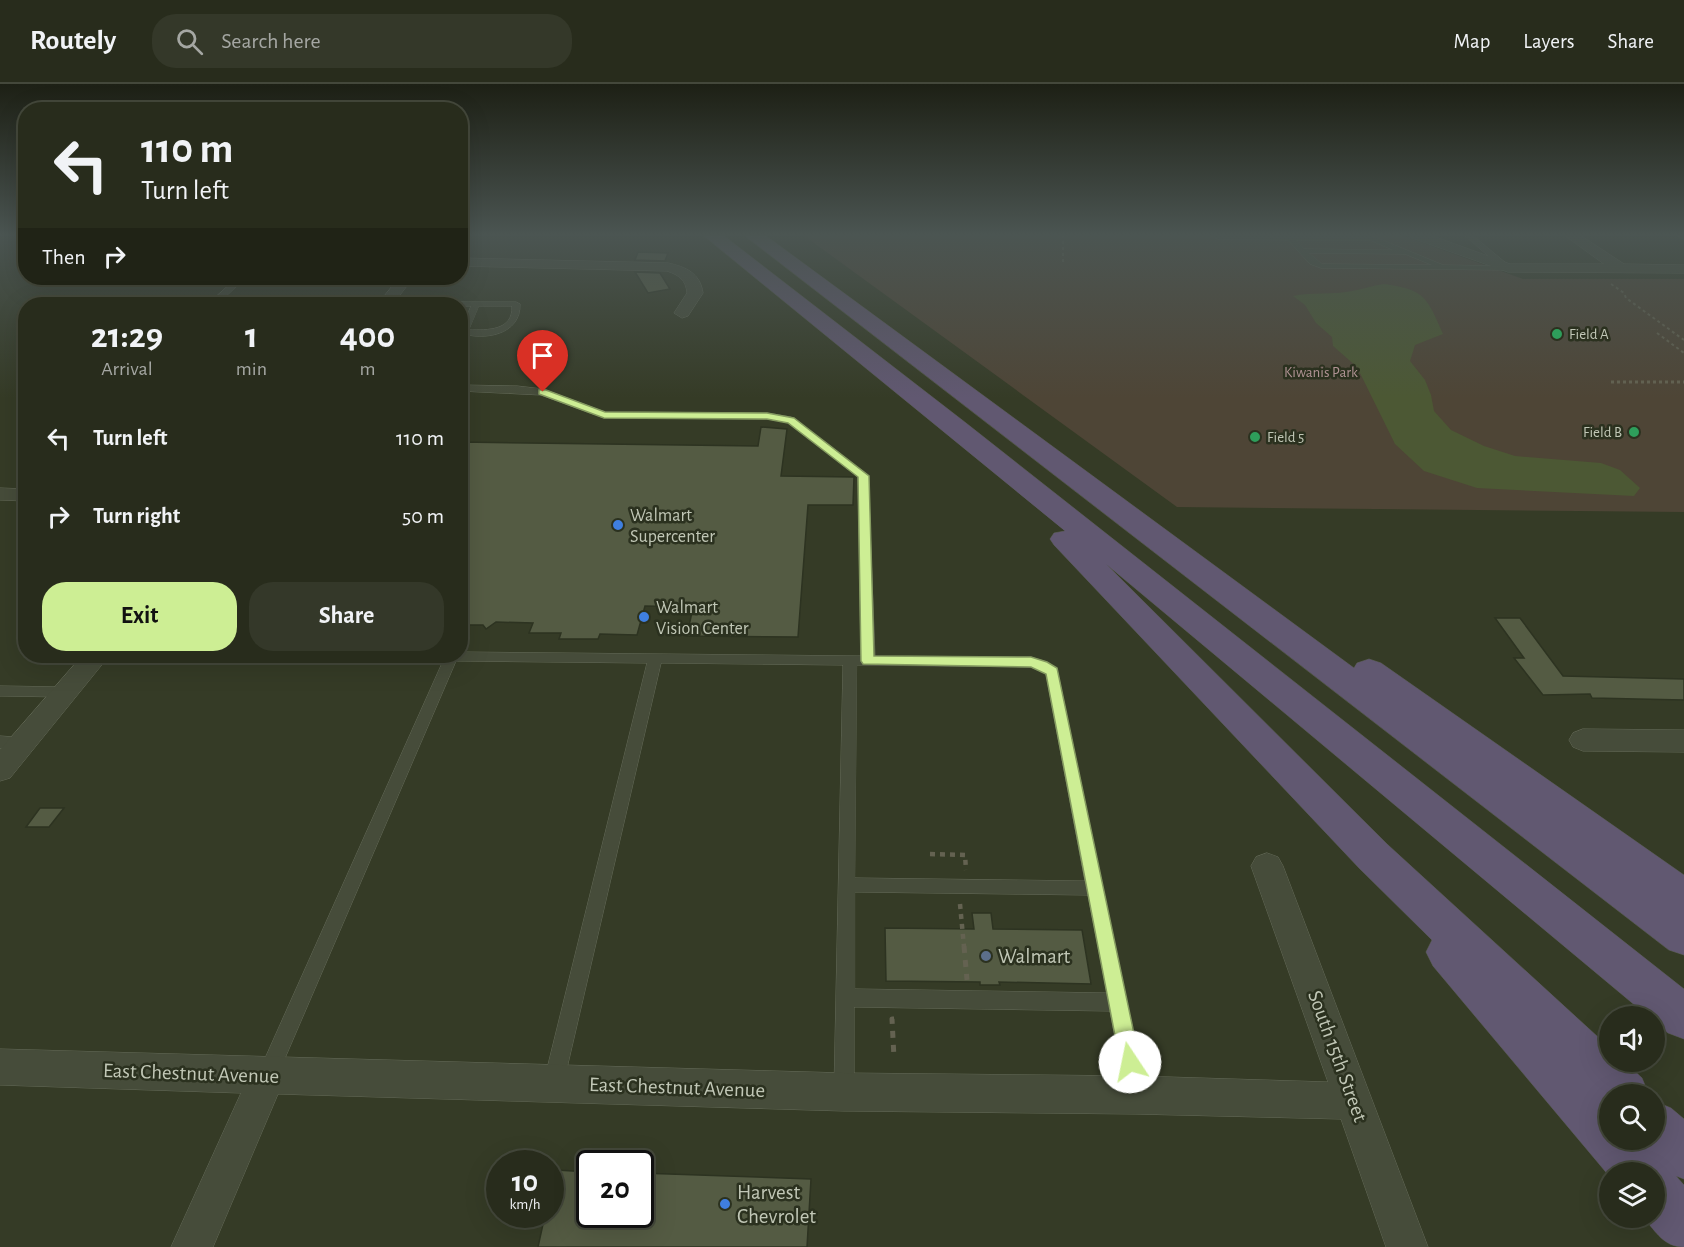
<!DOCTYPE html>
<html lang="en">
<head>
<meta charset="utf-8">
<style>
  :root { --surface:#282c1c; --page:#343829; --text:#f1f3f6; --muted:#a5a7a3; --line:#44483b; --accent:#cdee94 }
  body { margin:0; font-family:"Alegreya Sans",sans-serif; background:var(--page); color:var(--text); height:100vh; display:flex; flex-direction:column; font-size:22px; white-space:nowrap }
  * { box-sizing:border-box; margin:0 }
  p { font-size:20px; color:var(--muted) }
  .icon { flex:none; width:33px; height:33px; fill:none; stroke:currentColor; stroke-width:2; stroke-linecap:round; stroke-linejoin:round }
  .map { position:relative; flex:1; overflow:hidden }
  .panel { position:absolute; left:18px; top:213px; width:450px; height:366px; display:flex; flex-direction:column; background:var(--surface); border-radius:24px; box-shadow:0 6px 24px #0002,0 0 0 2px var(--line) }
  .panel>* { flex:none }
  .hud { position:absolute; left:18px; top:18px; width:450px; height:183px; border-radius:24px; box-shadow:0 6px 24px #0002,0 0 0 2px var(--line); background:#282c1c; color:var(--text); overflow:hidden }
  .fabs { position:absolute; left:1599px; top:922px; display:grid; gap:12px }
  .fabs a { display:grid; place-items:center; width:66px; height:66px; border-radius:50%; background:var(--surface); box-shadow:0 6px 24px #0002,0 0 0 2px var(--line); font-size:30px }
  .speed { position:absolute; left:486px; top:1066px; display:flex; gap:12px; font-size:30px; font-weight:700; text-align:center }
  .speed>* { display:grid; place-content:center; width:78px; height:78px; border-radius:50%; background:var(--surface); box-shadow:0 6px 24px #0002,0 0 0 2px var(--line); line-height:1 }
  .speed small { font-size:15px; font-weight:400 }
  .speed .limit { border:3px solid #111; border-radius:9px; background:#fff; color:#111 }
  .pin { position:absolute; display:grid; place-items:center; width:51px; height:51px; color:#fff; margin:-62px -26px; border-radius:50% 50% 50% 0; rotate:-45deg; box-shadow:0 0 6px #0007 }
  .pin .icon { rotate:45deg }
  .me { position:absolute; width:66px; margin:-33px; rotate:349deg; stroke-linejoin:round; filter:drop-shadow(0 0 4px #0008) }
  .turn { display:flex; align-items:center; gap:21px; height:126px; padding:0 24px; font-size:27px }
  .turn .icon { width:78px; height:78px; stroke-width:2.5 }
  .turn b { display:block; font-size:42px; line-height:51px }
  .then { display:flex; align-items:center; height:57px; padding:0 24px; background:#0003; gap:12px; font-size:22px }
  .eta { display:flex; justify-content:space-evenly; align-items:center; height:102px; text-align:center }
  .eta b { font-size:36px; font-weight:700; line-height:42px }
  .primary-button { display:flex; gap:12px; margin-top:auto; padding:12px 24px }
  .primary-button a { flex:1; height:69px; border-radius:24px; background:var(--accent); color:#111; font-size:24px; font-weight:700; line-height:69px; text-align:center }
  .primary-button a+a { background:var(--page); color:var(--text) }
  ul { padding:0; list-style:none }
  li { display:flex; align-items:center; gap:18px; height:78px; padding:0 24px }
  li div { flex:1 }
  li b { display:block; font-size:22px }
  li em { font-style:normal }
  header { display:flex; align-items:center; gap:36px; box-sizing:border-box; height:84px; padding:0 30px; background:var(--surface); border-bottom:2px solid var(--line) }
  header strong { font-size:28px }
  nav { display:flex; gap:33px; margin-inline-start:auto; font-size:21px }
  .search { width:420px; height:54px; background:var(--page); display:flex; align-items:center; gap:15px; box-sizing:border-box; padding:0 21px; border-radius:24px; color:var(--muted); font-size:22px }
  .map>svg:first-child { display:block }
  .green { fill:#4e4536 }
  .water { fill:#4c5834 }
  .building { fill:#545b43; stroke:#2d3321; stroke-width:1.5 }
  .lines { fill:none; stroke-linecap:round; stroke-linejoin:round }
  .lane-casing { stroke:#646a58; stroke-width:1 }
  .street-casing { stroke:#646a58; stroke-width:1 }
  .highway-casing { stroke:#515745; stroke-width:1 }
  .path-far3 { stroke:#646251; stroke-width:2; stroke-dasharray:3 3; stroke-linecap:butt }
  .path-far2 { stroke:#646251; stroke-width:3; stroke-dasharray:3 3; stroke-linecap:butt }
  .path-far1 { stroke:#646251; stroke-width:4.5; stroke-dasharray:5 5; stroke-linecap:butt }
  .path { stroke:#646251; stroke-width:5; stroke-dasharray:7 7; stroke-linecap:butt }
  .lane { fill:#464c3a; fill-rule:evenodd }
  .street { fill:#464c3a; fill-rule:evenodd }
  .highway { fill:#615871; fill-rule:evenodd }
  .route { fill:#cdee94; stroke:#859b60; stroke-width:1.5 }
  .leisure-dot { fill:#2e9e5b; stroke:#2b311f; stroke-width:2 }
  .shop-dot { fill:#3f7fe0; stroke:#2b311f; stroke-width:2 }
  .service-dot { fill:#5c6f8a; stroke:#2b311f; stroke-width:2 }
  .labels { text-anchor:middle; stroke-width:5; stroke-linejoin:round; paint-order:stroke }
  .far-poi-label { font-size:15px; fill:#c1c7b6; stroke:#2b311f; text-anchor:start }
  .far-park-label { font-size:15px; fill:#b09394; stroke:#2b311f }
  .poi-label { font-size:18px; fill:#c1c7b6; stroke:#2b311f; text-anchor:start }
  .near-poi-label { font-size:21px; fill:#c1c7b6; stroke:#2b311f; text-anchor:start }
  .near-street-label { font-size:21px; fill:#c1c7b6; stroke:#2b311f }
</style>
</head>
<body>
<header>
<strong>Routely</strong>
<div class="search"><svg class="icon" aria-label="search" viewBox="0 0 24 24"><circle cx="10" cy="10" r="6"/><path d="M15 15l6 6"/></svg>Search here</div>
<nav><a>Map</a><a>Layers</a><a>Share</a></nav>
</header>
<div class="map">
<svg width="1684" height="1163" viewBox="0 0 1684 1163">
  <rect width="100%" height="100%" fill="#353b26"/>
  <!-- green -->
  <path class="green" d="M 803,151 L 1401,151 L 1523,195 L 1684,195 L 1684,428 L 1177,423 Z"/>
  <!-- water -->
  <path class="water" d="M 1385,200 C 1426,206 1427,214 1443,250 L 1415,261 L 1410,277 L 1425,296 L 1431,311 L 1434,327 L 1451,346 L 1484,362 L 1515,372 L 1601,379 L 1620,386 L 1640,404 L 1634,412 L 1477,404 L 1424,387 L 1395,360 L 1357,283 L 1333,262 L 1332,253 L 1316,239 L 1305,221 L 1293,212 C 1312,208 1332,211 1352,207 C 1363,205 1373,201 1385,200 Z"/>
  <!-- building -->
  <path class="building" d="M 638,168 L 668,169 L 665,177 L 635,176 Z
    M 635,188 L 660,189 L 670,205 L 648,209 Z
    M 761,343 L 787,345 L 781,392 L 854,393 L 853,421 L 808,421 L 798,553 L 687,552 L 693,523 L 645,522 L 637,551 L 600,550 L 598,555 L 559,555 L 561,549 L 529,549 L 533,539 L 496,538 L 486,545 L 483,541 L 460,541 L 460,358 L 758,362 Z
    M 1495,534 L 1520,534 L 1563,592 L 1684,595 L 1684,616 L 1592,614 L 1590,610 L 1543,611 L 1514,574 L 1524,574 Z
    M 40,724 L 64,724 L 49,743 L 26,743 Z
    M 972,829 L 991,829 L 993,845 L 1082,846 L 1091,900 L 999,898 L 1000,901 L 980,901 L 980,898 L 886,897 L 885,844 L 974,845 Z
    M 556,1086 L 590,1088 L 590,1131 L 640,1131 L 640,1089 L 811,1095 L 807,1163 L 538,1163 L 545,1131 L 550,1131 L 550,1109 Z"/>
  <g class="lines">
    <defs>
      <path id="lane" d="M 1211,151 L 1370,151 L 1443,181 L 1500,182 L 1464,151 L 1472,151 L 1512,184 L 1508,186 L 1321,184 L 1310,180 L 1288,156 L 1218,155 ZM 1296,156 L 1370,156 L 1393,166 L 1304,165 ZM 1309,169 L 1405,170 L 1432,181 L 1322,180 Z
        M 1677,151 L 1684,151 L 1684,155 Z
        M 237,194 L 245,194 L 220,218 L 516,218 L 520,220 C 521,251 484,257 460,249 L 471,222 L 460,222 L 460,220 L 208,220 ZM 479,222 L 512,222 C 513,247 488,246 469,246 Z
        M 460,301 L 517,302 L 543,305 L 605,328 L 767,329 L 791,333 L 868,392 L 875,572 L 1031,573 L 1047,578 L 1057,585 L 1146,1010 L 1143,1017 L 1136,1020 L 1129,1017 L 1126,1010 L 1110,927 L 854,923 L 854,1006 L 851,1013 L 844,1016 L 837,1013 L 834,1006 L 843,581 L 661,579 L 564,997 L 561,1004 L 554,1007 L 547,1004 L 544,997 L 647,579 L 456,577 L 276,995 L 269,998 L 262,995 L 259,988 L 262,981 L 443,577 L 404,577 L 399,575 L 398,572 L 460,572 L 460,568 L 861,572 L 858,393 L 788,338 L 767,335 L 604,334 L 541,311 L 460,307 ZM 857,581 L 1031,583 L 1046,590 L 1085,797 L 855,794 ZM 855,808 L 1088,811 L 1107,909 L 855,905 Z
        M 0,602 L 65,603 L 70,604 L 72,608 L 70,612 L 65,613 L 0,612 Z
        M 0,652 L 29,654 L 31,658 L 29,662 L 0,664 Z"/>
      <path id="street" d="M 1410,151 L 1430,151 L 1510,180 L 1604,180 L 1564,151 L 1580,151 L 1624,180 L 1684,181 L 1684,189 L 1508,188 L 1412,154 Z
        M 460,174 L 668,179 C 686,183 700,189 703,209 L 688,232 L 682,234 L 674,229 L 687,209 C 686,196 679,191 667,187 L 460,182 Z
        M 399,194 L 413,194 L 393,220 L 378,220 Z
        M 0,404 L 26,405 L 26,417 L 0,416 Z
        M 82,572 L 109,572 L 10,694 L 0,697 L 0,666 Z
        M 1583,645 L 1684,646 L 1684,668 L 1583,667 L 1573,663 L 1569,656 L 1573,649 Z
        M 1267,769 L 1278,773 L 1283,782 L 1428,1163 L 1386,1163 L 1341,1035 L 1136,1030 L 844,1027 L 278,1010 L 213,1163 L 171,1163 L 241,1009 L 0,1001 L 0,965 L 844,989 L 1136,992 L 1328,998 L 1251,782 L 1256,773 Z"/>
      <path id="highway" d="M 703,151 L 723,151 L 966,339 L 1684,905 L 1684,955 L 1668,949 L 1654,938 L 1654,933 L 1649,933 L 1106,480 L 1387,760 L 1610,964 L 1610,978 L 1625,978 L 1642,994 L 1649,1011 L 1610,1011 L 1610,1056 L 1654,1056 L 1654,1017 L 1671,1024 L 1684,1035 L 1684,1095 L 1676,1092 L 1684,1101 L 1684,1163 C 1664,1163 1656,1148 1644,1134 L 1654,1134 L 1654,1089 L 1610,1089 L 1610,1093 L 1433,882 L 1426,868 L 1432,856 L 1359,784 L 1054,461 L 1050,455 L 1054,449 L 1065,447 Z
        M 744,151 L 765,151 L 1354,584 L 1357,579 L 1369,575 L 1381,579 L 1684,791 L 1684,871 L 1669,866 Z"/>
    </defs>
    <!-- lane casing -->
    <use href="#lane" class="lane-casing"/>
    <!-- street casing -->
    <use href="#street" class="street-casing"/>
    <!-- highway casing -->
    <use href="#highway" class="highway-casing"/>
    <!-- path-far3 -->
    <path class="path-far3" d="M 1063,151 L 1063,180
      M 1611,200 L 1624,209 L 1626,214 L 1684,256
      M 1657,249 L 1684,269"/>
    <!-- path-far2 -->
    <path class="path-far2" d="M 1611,298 L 1684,298"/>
    <!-- path-far1 -->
    <path class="path-far1" d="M 930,770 L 965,771 L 966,786
      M 960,820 L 964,863"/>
    <!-- path -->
    <path class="path" d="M 964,862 L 967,896
      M 894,935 L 892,935 L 894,974"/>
    <!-- lane -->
    <use href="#lane" class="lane"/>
    <!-- street -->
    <use href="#street" class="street"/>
    <!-- highway -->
    <use href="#highway" class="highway"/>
  </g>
  <!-- sky -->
  <linearGradient id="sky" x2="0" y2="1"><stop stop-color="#1d2015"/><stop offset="0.48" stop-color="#4b5552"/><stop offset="1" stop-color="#4b5552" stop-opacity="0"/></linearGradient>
  <rect width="1684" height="314" fill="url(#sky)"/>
  <!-- route -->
  <path class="route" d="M 539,306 L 546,306 L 605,328 L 767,329 L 794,334 L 869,392 L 874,572 L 1031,573 L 1047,578 L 1057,584 L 1140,978 L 1137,985 L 1130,988 L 1123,985 L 1120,978 L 1046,590 L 1031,583 L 863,580 L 861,577 L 858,393 L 788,339 L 767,335 L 604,334 L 539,310 Z"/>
  <!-- markers -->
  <g class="leisure-dot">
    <circle cx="1557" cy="250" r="6"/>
    <circle cx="1634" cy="348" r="6"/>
    <circle cx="1255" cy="353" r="6"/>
  </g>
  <g class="shop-dot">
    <circle cx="618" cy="441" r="6"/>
    <circle cx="644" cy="533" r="6"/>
    <circle cx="725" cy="1120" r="6"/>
  </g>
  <circle class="service-dot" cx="986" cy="872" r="6"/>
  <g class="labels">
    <!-- far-poi labels -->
    <g class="far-poi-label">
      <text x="1569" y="255">Field A</text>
      <text x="1622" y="353" text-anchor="end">Field B</text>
      <text x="1267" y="358">Field 5</text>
    </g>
    <!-- far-park labels -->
    <g class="far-park-label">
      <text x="1321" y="293">Kiwanis Park</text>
    </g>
    <!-- poi labels -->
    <g class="poi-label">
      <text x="630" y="437">Walmart<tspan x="630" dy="21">Supercenter</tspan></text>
      <text x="656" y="529">Walmart<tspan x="656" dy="21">Vision Center</tspan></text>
    </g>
    <!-- near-poi labels -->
    <g class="near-poi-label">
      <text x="998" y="879">Walmart</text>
      <text x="737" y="1115">Harvest<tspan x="737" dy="24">Chevrolet</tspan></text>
    </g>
    <!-- near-street labels -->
    <g class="near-street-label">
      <text transform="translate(1338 972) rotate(70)" y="7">South 15th Street</text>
      <text transform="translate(191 989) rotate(2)" y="7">East Chestnut Avenue</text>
      <text transform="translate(677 1003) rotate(2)" y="7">East Chestnut Avenue</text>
    </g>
  </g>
</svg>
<div class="fabs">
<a><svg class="icon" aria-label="sound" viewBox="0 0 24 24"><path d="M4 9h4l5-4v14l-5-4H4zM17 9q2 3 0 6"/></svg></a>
<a><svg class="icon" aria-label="search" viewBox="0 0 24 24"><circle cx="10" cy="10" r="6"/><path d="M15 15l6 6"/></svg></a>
<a><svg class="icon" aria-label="layers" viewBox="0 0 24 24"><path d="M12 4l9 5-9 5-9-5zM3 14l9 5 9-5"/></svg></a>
</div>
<div class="speed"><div>10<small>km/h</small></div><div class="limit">20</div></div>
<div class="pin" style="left:543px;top:308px;background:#d93025"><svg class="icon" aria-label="arrive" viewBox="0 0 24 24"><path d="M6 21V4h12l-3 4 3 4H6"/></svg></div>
<svg class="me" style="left:1130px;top:978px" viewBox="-20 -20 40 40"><circle r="19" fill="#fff"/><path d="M0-13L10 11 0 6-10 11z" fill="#cdee94"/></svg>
<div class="hud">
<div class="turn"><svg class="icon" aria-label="left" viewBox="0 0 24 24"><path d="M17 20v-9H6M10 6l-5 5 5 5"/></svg><div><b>110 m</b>Turn left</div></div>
<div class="then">Then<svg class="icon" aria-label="right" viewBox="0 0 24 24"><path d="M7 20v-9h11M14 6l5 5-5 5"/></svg></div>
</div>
<section class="panel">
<div class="eta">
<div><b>21:29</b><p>Arrival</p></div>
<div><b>1</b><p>min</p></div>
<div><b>400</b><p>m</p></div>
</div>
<ul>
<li><svg class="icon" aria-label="left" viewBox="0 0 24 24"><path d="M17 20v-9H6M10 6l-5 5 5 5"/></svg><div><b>Turn left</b></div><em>110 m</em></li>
<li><svg class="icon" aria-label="right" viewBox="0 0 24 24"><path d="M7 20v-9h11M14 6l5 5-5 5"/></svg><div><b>Turn right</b></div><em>50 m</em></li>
</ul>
<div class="primary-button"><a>Exit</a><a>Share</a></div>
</section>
</div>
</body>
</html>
